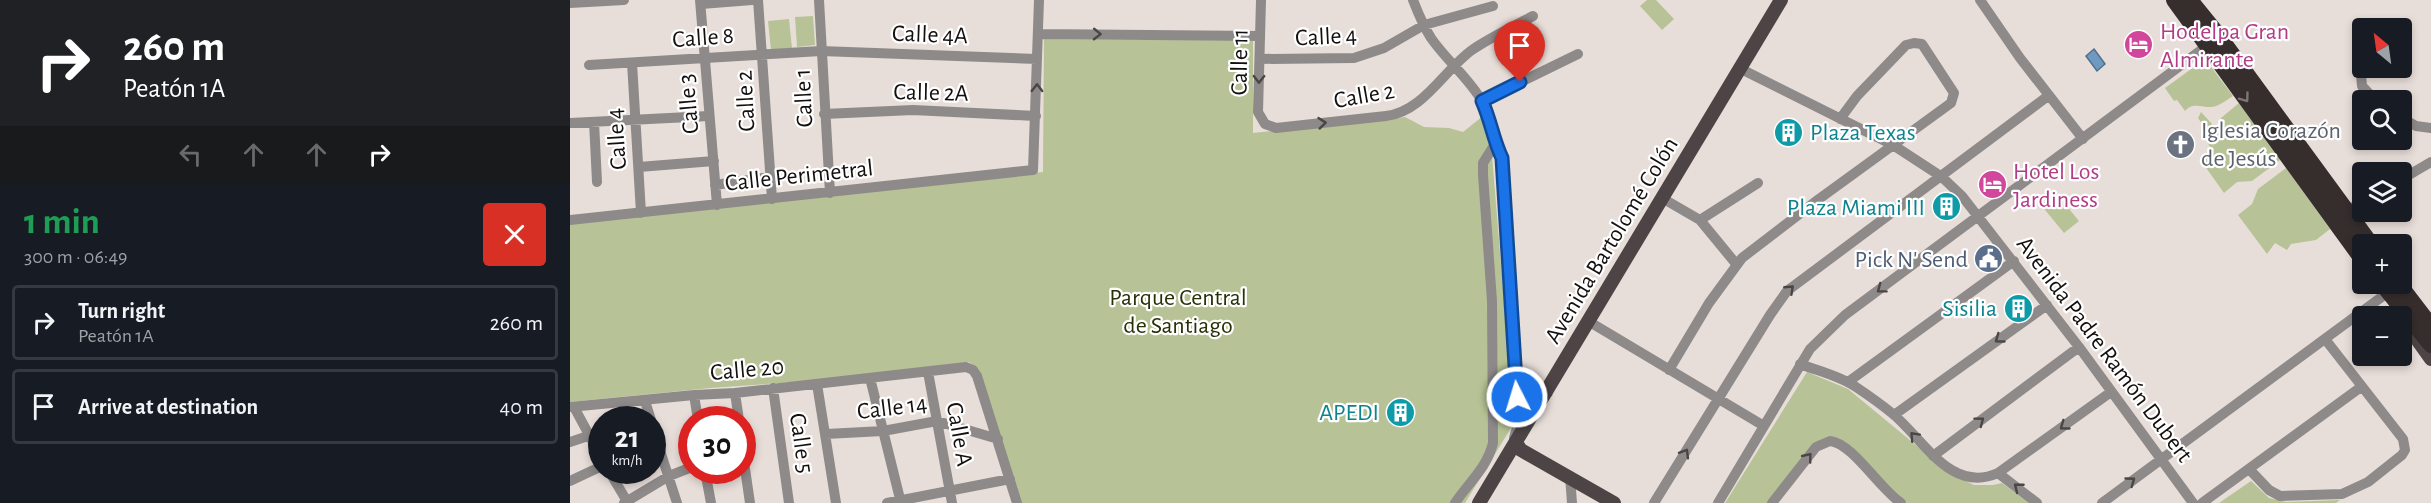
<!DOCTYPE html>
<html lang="en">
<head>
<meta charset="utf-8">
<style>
  :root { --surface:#171b24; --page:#242831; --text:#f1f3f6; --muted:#9ea1a6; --line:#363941 }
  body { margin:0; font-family:"Alegreya Sans",sans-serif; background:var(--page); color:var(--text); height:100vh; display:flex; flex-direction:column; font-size:22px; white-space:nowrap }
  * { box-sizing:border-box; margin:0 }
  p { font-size:20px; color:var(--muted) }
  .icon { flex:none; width:33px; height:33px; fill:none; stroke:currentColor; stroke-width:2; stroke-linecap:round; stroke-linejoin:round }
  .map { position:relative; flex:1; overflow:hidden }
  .sheet { display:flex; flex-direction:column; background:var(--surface); width:570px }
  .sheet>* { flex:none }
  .banner { background:#202124; color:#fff; overflow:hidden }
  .needle { width:39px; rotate:331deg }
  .controls { position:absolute; left:1782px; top:18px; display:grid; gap:12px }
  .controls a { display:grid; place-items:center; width:60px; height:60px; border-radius:6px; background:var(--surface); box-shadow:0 3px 9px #0003; font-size:30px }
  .speed { position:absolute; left:18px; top:406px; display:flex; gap:12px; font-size:30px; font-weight:700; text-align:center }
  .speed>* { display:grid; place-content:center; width:78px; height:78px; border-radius:50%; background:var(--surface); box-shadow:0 3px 9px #0003; line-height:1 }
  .speed small { font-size:15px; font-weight:400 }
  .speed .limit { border:9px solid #d22; background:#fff; color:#111 }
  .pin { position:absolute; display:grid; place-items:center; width:51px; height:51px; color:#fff; margin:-62px -26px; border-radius:50% 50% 50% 0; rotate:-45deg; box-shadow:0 0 6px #0007 }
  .pin .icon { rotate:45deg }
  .me { position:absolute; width:66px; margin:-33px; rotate:355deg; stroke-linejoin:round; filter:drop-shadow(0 0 4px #0008) }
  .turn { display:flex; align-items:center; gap:21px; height:126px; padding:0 24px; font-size:27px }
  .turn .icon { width:78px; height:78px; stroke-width:2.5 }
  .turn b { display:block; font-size:42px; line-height:51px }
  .lanes { display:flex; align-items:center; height:57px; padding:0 24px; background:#0003; justify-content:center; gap:30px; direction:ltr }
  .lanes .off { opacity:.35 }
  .round { display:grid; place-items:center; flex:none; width:63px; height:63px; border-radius:6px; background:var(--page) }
  .head { display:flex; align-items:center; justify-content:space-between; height:102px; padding:0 24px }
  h1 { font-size:36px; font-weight:700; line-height:45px; color:#1e9e55 }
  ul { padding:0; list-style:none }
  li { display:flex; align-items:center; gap:18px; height:75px; margin:0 12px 9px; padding:0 12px; border:3px solid var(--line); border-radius:6px }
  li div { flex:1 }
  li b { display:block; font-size:22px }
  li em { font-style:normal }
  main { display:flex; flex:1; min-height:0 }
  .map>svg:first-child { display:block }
  .green { fill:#b7c396 }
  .water { fill:#6e99c1; stroke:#53708b; stroke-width:1.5 }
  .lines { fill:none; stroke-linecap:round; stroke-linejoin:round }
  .minor { stroke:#8f8a8a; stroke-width:10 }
  .major { stroke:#4d4545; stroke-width:14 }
  .highway { stroke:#362d2d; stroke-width:16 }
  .oneway { stroke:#4b4646 }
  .oneway2 { stroke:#7c7676 }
  .route-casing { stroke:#114b97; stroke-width:15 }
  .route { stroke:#1a73e8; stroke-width:10 }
  .labels { text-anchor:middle; stroke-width:4.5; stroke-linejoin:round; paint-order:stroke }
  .hotel-label { font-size:24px; fill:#b23c85; stroke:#fff; text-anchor:start }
  .street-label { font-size:24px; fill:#130f0e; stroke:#fff }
  .worship-label { font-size:24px; fill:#5b616d; stroke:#fff; text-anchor:start }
  .culture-label { font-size:24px; fill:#0d838f; stroke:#fff; text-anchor:end }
  .service-label { font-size:24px; fill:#4e5e75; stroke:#fff; text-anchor:end }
  .park-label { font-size:24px; fill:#283005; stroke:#fff }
</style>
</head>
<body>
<main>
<section class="sheet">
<div class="banner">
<div class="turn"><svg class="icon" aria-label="right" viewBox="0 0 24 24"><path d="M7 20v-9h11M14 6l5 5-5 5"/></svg><div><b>260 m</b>Peatón 1A</div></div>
<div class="lanes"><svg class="icon off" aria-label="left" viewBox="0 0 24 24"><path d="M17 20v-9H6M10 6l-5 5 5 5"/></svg><svg class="icon off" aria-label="ahead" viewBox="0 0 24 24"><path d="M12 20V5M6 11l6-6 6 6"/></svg><svg class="icon off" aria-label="ahead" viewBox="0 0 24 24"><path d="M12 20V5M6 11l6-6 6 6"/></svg><svg class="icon" aria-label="right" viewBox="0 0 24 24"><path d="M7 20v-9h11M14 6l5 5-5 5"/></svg></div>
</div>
<div class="head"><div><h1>1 min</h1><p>300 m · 06:49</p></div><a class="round" style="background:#d93025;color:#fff"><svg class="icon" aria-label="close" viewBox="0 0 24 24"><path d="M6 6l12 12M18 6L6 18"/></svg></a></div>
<ul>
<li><svg class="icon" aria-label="right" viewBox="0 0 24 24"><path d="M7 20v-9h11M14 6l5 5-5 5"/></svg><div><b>Turn right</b><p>Peatón 1A</p></div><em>260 m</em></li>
<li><svg class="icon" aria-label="arrive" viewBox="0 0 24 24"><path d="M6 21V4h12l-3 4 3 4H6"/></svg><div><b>Arrive at destination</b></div><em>40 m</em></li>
</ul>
</section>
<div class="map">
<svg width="1861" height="503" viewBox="0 0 1861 503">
  <rect width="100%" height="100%" fill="#e8ded9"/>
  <!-- green -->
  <path class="green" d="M 1077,0 L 1086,0 L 1104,19 L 1092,30 L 1070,6 Z
    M 243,16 L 245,45 L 227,47 L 225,17 Z
    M 219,19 L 222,48 L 201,50 L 198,21 Z
    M 474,39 L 683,40 L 683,133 L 835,117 L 854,127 L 879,128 L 893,132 L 913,116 L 922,155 L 944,423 L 895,503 L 451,503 L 409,370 L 399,362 L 268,379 L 140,388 L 0,402 L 0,223 L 473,172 Z
    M 1635,59 L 1663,96 C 1658,99 1652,104 1646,106 C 1636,110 1624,100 1615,111 L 1607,100 L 1604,101 L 1595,88 Z
    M 1669,103 L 1710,160 L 1682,181 L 1667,182 L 1654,193 L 1632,162 L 1633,158 L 1643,151 L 1635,139 C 1646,133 1651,132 1651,118 Z
    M 1631,112 L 1642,124 L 1640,130 L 1635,128 L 1628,118 Z
    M 1716,168 L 1760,229 L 1746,240 L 1721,244 L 1717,250 L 1705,243 L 1697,254 L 1668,215 L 1682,204 L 1688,189 Z
    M 1486,193 L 1509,221 L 1494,233 L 1471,205 Z
    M 1237,372 L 1278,389 L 1381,474 L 1404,485 L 1423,485 L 1432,483 L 1459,503 L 1337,503 L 1285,452 L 1267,441 L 1243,447 L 1203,503 L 1155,503 Z
    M 1681,481 L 1699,498 L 1716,502 L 1770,500 L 1766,503 L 1649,503 Z"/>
  <!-- water -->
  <path class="water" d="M 1524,49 L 1535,64 L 1527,71 L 1516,56 Z"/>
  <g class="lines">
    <!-- minor -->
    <path class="minor" d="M 130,0 L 147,205
      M 188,0 L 202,199
      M 249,0 L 260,193
      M 691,0 L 688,112 L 695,124 L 706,128 L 816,116 C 853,112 874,70 902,50 C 921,37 943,27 963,16
      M 843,0 C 848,13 854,27 861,38 C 877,61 898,77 912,101 C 922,119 923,139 932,158 L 948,410 L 947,427 L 944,438
      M 1410,0 L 1450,58 L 1513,139
      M 0,3 L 54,0
      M 131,4 L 182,0
      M 469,34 L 690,36
      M 690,59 L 784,58 L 814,48 L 854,25 L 923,6
      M 62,63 L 71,213
      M 1790,63 L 1792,86 L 1805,100
      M 19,65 L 251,51 L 467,59
      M 1171,69 L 1323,145 L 1372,177 L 1392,196 L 1509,347 L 1623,503
      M 912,101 L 1008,54
      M 254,114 L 343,110 L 466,116
      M 1832,118 L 1846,126 L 1861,128
      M 24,122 L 27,182
      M 0,123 L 139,116
      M 69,167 L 144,161
      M 1832,179 L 1861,162
      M 145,185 L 200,177
      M 1092,198 L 1130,220 L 1167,265
      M 1776,211 L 1792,202
      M 0,220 L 463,170 L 469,0
      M 1130,220 L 1188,183
      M 1018,321 L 1194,426
      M 1230,364 C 1248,371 1270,376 1286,387 C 1298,395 1312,405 1323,414 C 1354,440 1381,494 1428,473 L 1541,392
      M 1099,370 L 1139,303 L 1172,258 L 1249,199 L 1381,103 L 1384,93 L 1352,44 L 1344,43 L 1336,45 L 1287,96 L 1270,119
      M 358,372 L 382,503
      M 300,378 L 331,503
      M 1278,382 L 1444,261
      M 247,384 L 266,503
      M 203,388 L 219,503
      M 165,393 L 169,420
      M 124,395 L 128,420
      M 75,401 L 81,420
      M 0,407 L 124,395 L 165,393 L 396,367 L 403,370 L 407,376 L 447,503
      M 4,407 L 32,459
      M 1324,415 L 1477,305
      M 82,426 L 107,503
      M 256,434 L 313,431 L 367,421 L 428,439
      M 0,442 L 18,436
      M 172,448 L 180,503
      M 1363,456 L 1509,347
      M 1680,470 L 1699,490 L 1710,496 L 1772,494 L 1798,482 L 1832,455 L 1835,450 L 1833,439 L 1755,339
      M 39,471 L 58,503
      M 135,471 L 141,503
      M 1428,473 L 1467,503
      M 1000,476 L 1002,503
      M 0,481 L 32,466
      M 54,503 L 99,476 L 122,467
      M 317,503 L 440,479
      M 885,503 C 899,482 917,468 923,443 L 922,301 L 913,175 L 913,163 L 925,144
      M 1084,503 L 1200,315 L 1217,291 L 1478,96
      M 1148,503 L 1240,349 L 1275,315 L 1642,42
      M 1202,503 L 1246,447 L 1260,441 C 1282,443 1309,488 1331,503
      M 1532,503 L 1813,296
      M 1632,503 L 1791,387"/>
    <!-- major -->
    <path class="major" d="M 1846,338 L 1861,359
      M 946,384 C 955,397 962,396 976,392
      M 946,443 L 951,450 L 1044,503
      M 909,503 L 1211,0"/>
    <!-- highway -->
    <path class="highway" d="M 1604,0 L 1792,259
      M 1620,0 L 1646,32 L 1801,244
      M 1812,284 L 1861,345
      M 1829,284 L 1861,326"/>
  </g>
  <!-- one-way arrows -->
  <defs><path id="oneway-chevron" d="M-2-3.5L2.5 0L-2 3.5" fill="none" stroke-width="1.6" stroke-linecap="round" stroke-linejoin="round" transform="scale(1.5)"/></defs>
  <g class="oneway">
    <use href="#oneway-chevron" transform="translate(527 34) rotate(1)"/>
    <use href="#oneway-chevron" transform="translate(689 79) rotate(91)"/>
    <use href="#oneway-chevron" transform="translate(467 88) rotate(-89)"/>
    <use href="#oneway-chevron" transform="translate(752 123) rotate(-6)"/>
    <use href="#oneway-chevron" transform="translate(1220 289) rotate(-43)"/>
    <use href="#oneway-chevron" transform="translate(1311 289) rotate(143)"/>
    <use href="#oneway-chevron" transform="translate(1429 339) rotate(144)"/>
    <use href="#oneway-chevron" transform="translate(1410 421) rotate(-37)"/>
    <use href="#oneway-chevron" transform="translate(1494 426) rotate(144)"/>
    <use href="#oneway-chevron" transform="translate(1344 436) rotate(-133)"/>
    <use href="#oneway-chevron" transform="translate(1115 453) rotate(-59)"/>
    <use href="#oneway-chevron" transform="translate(1238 457) rotate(-51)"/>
    <use href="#oneway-chevron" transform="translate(1561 481) rotate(-36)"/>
    <use href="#oneway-chevron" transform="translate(1448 487) rotate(-142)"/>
  </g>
  <use class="oneway2" href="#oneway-chevron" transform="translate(1675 98) rotate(54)"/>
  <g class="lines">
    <defs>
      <path id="route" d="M 947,397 L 932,158 C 923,139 921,121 912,101 L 950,82"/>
    </defs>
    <!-- route casing -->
    <use href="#route" class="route-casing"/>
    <!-- route -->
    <use href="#route" class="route"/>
  </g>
  <!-- icons -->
  <defs>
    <symbol id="hotel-disc" viewBox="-11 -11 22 22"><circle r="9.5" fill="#d1479c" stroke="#fff"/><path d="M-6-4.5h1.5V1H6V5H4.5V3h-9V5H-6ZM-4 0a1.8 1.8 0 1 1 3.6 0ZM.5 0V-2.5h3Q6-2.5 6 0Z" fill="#fff"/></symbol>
    <symbol id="building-disc" viewBox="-11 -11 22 22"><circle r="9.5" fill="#0f9aa8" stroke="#fff"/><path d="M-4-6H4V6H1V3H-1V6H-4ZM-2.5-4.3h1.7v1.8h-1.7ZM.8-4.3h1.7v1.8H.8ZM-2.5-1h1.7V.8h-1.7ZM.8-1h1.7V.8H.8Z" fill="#fff"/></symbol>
    <symbol id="church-disc" viewBox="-11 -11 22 22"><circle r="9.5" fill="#6b7280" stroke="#fff"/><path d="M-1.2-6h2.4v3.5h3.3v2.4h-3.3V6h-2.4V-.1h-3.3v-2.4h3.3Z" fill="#fff"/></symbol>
    <symbol id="civic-disc" viewBox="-11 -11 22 22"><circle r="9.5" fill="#5c6f8a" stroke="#fff"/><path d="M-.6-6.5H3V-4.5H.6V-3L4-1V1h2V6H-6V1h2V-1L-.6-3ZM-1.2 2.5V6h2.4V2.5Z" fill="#fff"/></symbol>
  </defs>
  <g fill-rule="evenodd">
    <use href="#hotel-disc" x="1552" y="28" width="33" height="33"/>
    <use href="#building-disc" x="1202" y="116" width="33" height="33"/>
    <use href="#church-disc" x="1594" y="128" width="33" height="33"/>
    <use href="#hotel-disc" x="1406" y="168" width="33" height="33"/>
    <use href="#building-disc" x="1360" y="190" width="33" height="33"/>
    <use href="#civic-disc" x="1402" y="242" width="33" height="33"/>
    <use href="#building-disc" x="1432" y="292" width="33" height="33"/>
    <use href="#building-disc" x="814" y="396" width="33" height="33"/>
  </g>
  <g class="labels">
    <!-- hotel labels -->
    <g class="hotel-label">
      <text x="1590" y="39">Hodelpa Gran<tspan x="1590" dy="28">Almirante</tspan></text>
      <text x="1443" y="179">Hotel Los<tspan x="1443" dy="28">Jardiness</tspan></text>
    </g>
    <!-- street labels -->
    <g class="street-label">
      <text transform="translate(360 34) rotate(2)" y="8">Calle 4A</text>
      <text transform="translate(756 36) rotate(-3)" y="8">Calle 4</text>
      <text transform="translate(133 37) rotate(-4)" y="8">Calle 8</text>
      <text transform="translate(669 62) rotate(-89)" y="8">Calle 11</text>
      <text transform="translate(361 92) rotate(1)" y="8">Calle 2A</text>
      <text transform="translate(794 95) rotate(-10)" y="8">Calle 2</text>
      <text transform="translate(233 98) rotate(-93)" y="8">Calle 1</text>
      <text transform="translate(175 101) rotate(-93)" y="8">Calle 2</text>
      <text transform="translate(118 104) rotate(-95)" y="8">Calle 3</text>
      <text transform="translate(46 139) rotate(-94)" y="8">Calle 4</text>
      <text transform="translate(229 175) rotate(-6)" y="8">Calle Perimetral</text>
      <text transform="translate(1041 240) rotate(-59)" y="8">Avenida Bartolomé Colón</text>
      <text transform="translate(1535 349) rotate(53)" y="8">Avenida Padre Ramón Dubert</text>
      <text transform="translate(177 369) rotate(-5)" y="8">Calle 20</text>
      <text transform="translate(322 407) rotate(-7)" y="8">Calle 14</text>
      <text transform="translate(390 434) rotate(80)" y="8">Calle A</text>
      <text transform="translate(232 443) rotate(82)" y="8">Calle 5</text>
    </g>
    <!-- worship labels -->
    <g class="worship-label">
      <text x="1631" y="138">Iglesia Corazón<tspan x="1631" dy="28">de Jesús</tspan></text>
    </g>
    <!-- culture labels -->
    <g class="culture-label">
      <text x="1240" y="140" text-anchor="start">Plaza Texas</text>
      <text x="1355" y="215">Plaza Miami III</text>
      <text x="1427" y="316">Sisilia</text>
      <text x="809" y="420">APEDI</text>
    </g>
    <!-- service labels -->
    <g class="service-label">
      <text x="1398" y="267">Pick N' Send</text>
    </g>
    <!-- park labels -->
    <g class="park-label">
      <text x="608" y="305">Parque Central<tspan x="608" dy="28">de Santiago</tspan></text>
    </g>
  </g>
</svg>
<div class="controls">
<a><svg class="needle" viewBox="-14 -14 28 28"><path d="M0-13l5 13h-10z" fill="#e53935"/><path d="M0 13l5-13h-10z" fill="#9ea1a6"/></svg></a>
<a><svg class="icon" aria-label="search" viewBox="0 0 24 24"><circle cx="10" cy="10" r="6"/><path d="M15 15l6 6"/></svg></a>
<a><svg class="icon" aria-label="layers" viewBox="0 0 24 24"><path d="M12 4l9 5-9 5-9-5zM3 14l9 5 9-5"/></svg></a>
<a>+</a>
<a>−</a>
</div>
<div class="speed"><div>21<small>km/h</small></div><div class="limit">30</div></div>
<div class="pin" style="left:950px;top:82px;background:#d93025"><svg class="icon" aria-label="arrive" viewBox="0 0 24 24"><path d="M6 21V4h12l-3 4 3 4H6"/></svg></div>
<svg class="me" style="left:947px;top:397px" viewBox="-20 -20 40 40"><circle r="17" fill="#1a73e8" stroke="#fff" stroke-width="3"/><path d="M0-11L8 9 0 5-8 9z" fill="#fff"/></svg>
</div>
</main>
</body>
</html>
